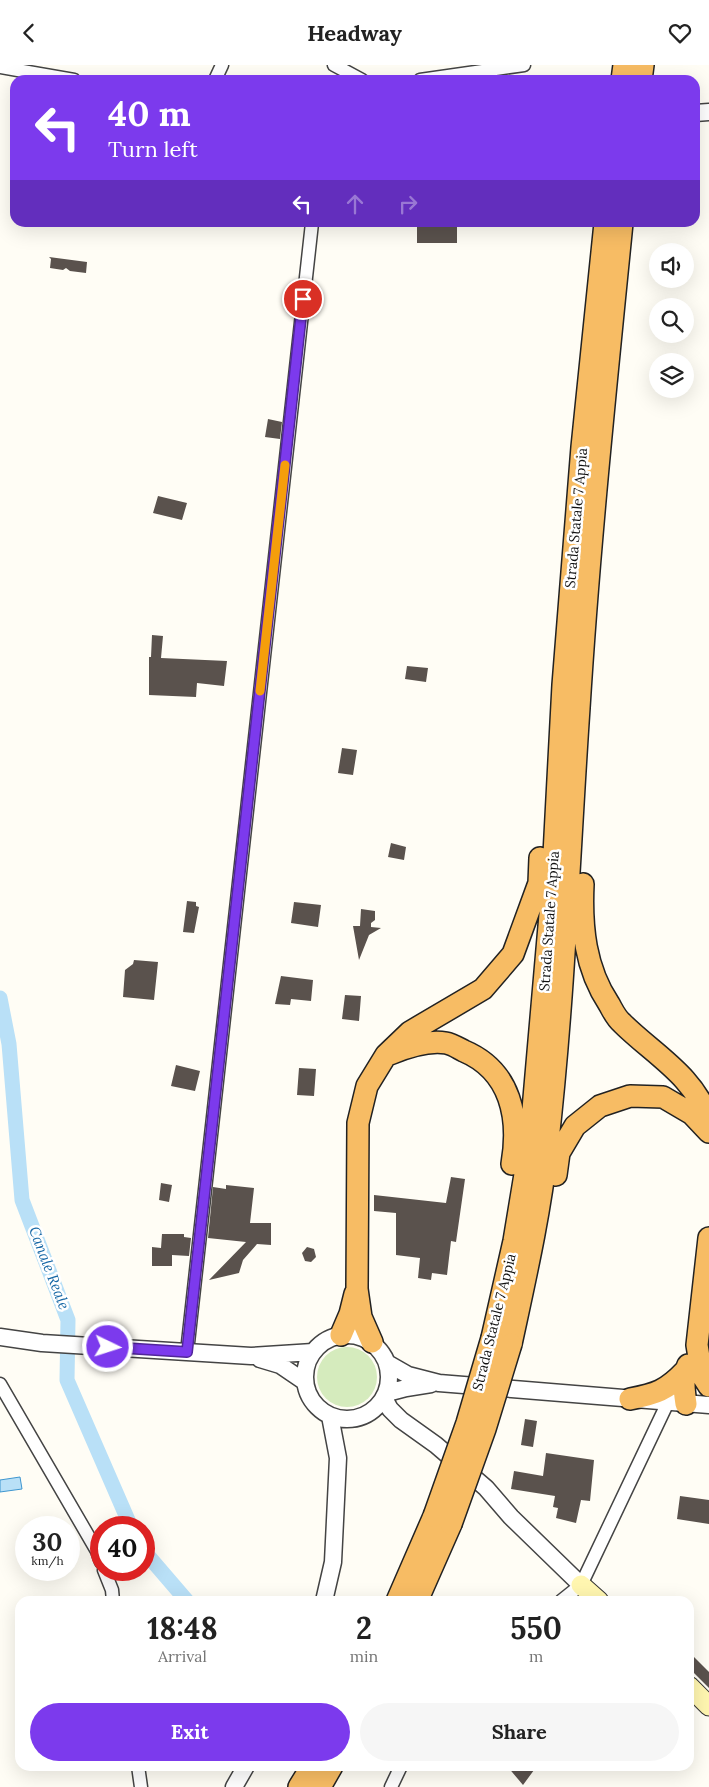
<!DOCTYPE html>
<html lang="en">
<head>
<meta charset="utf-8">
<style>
  :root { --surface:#fff; --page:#f6f6f6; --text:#222; --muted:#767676; --accent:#7c3aed }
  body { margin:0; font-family:Lora,serif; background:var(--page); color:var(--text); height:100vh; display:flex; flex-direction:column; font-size:19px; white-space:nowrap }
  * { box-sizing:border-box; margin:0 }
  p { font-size:16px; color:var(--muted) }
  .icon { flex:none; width:28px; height:28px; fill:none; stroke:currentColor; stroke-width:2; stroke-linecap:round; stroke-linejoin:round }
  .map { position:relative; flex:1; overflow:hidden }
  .sheet { position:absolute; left:15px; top:1531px; width:679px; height:175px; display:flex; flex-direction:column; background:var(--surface); border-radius:15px; box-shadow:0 5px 20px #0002 }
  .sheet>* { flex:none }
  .guide { position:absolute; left:10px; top:10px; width:690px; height:152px; border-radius:15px; box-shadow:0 5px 20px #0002; background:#7c3aed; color:#fff; overflow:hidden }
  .controls { position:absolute; left:649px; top:178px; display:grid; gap:10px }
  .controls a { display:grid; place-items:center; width:45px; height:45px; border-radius:50%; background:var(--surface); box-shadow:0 5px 20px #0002; font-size:25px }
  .speed { position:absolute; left:15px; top:1451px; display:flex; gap:10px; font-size:25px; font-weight:700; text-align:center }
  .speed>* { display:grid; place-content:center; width:65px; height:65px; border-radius:50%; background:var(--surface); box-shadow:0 5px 20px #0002; line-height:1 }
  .speed small { font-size:12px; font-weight:400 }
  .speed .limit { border:8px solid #d22; background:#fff; color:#111 }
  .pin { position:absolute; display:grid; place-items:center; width:42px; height:42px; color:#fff; margin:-21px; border:2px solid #fff; border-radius:50%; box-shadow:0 1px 5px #0007 }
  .me { position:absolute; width:55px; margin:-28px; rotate:94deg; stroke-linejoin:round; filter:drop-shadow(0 0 4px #0008) }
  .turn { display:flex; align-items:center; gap:18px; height:105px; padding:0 15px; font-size:22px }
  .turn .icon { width:65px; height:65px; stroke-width:2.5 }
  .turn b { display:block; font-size:35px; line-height:42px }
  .lanes { display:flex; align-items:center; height:48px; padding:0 15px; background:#0003; justify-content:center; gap:25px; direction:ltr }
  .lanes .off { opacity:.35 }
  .eta { display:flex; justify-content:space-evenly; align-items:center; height:85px; text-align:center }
  .eta b { font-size:30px; font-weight:800; line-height:35px }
  .action { display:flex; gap:10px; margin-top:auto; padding:10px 15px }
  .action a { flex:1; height:58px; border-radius:30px; background:var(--accent); color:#fff; font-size:20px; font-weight:800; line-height:58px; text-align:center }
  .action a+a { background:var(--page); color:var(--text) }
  header { display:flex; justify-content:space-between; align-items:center; height:65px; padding:0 15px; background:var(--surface); font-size:22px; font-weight:800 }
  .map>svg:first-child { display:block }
  .green { fill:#d5ebbd }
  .water { fill:#b9e0f7; stroke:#3f96cf }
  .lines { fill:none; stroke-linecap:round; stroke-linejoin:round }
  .canal { stroke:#b9e0f7; stroke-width:15 }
  .building { fill:#5a524d }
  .minor-casing { stroke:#444; stroke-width:15 }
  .tertiary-casing { stroke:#444; stroke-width:19 }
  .secondary-casing { stroke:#333; stroke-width:21 }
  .trunk-casing { stroke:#222; stroke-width:24 }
  .minor { stroke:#fff; stroke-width:12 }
  .tertiary { stroke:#fff; stroke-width:16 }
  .secondary { stroke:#fff6b0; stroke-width:19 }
  .trunk { stroke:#f7bc64; stroke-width:21 }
  .trunk-bridge-casing { stroke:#222; stroke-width:24; stroke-linecap:butt }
  .trunk-bridge { stroke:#f7bc64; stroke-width:21 }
  .route-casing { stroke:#51269a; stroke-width:12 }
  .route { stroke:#7c3aed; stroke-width:9 }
  .slow { stroke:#f59e0b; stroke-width:9 }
  .labels { text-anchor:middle; stroke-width:5; stroke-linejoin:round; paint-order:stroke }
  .street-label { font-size:14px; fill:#111; stroke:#fff }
  .water-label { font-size:15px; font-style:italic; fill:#1768a6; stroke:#fff }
</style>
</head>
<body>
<header><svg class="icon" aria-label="back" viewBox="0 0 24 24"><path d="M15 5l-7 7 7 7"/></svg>Headway<svg class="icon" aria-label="heart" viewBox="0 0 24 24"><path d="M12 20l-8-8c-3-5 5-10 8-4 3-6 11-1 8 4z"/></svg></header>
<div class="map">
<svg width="709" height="1722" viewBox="0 0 709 1722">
  <rect width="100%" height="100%" fill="#fffdf5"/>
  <!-- green -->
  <path class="green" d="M317 1312a30 30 0 1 1 60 0a30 30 0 1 1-60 0Z"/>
  <!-- water -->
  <path class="water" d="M 20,1412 L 22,1424 L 0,1427 L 0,1415 Z"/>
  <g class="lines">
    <!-- canal -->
    <path class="canal" d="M 0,933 L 9,979 L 22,1135 L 68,1255 L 67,1315 L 131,1462
      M 144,1486 L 187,1536"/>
  </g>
  <!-- building -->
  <path class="building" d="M 417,158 L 457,159 L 457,178 L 417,178 Z
    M 49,192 L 87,197 L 86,208 L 70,206 L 66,203 L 63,205 L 50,203 L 51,194 Z
    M 268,354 L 282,357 L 280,374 L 265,372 Z
    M 158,431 L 187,438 L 182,455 L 153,448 Z
    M 152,570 L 163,571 L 161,593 L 227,596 L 224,621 L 197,618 L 196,632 L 149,630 L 149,592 L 151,592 Z
    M 407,601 L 428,603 L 426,617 L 405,614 Z
    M 342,683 L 357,685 L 353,710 L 338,708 Z
    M 391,778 L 406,782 L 404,795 L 388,792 Z
    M 187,836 L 196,837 L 196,841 L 199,842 L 194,868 L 183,867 Z
    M 294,837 L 321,840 L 318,862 L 291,858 Z
    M 361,844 L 375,846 L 375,855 L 371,858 L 371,862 L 381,863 L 369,870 L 359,895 L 353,861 L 360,861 Z
    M 134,895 L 158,897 L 154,935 L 123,932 L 125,905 L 133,899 Z
    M 281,911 L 313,915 L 311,936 L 291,934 L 290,940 L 275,939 Z
    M 345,930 L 361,931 L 359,956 L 342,954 Z
    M 176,1000 L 200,1006 L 195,1026 L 171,1021 Z
    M 299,1003 L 316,1004 L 314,1031 L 297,1030 Z
    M 451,1112 L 465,1114 L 456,1177 L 451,1176 L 447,1210 L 432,1208 L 431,1215 L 418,1213 L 420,1193 L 396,1190 L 396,1148 L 374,1146 L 374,1130 L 446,1138 Z
    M 161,1118 L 172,1120 L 169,1137 L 159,1135 Z
    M 226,1120 L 254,1123 L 250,1158 L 271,1158 L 271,1180 L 257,1179 L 243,1195 L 239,1208 L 209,1215 L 246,1177 L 208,1173 L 213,1122 L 226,1124 Z
    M 162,1169 L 184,1169 L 184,1172 L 191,1173 L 189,1191 L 172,1190 L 172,1201 L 152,1201 L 152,1182 L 161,1183 Z
    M 307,1182 L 314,1184 L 316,1192 L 311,1197 L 305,1196 L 302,1188 Z
    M 525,1354 L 537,1356 L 533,1382 L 521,1380 Z
    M 546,1388 L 594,1395 L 590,1436 L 581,1435 L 576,1458 L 556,1453 L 558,1443 L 553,1442 L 555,1431 L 511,1424 L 514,1406 L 543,1411 Z
    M 680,1431 L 709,1435 L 709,1459 L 677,1454 Z
    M 689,1587 L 709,1607 L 709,1623 L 689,1603 Z
    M 507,1701 L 537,1701 L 523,1720 Z"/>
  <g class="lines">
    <defs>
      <path id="minor" d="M 334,0 L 362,15
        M 0,2 L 74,15
        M 215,15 L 222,0
        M 420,15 L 524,0
        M 187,1287 L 312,158
        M 0,1319 L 97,1486 L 101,1497
        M 104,1505 L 112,1525 L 113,1536
        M 561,1536 L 581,1520 L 668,1337
        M 138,1701 L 141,1722
        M 391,1722 L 401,1701"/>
      <path id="tertiary" d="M 695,48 L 709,47
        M305 1312a42 42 0 1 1 84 0a42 42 0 1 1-84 0Z
        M 0,1272 L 42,1278 L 251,1291 L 313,1287
        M 260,1294 L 280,1300 L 305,1317
        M 387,1298 L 408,1310 L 439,1318 L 709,1340
        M 387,1328 L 406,1323 L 431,1319
        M 384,1333 L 390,1344 L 401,1355 L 436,1380 L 486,1423 L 511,1452 L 581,1520
        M 324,1536 L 333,1497 L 338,1393 L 330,1351
        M 234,1722 L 246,1701"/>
      <path id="secondary" d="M 581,1520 L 599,1536
        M 689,1621 L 709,1641"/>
      <path id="trunk" d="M 622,15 L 624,0
        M 641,15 L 643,0
        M 583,819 C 581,862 585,903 609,939 C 613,946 616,953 622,958 C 653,989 695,1011 709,1056
        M 390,989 C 407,982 427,975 446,978 C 452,979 458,983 464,986 C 511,1006 520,1053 512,1099
        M 556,1110 L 559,1088 L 575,1061 L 600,1041 L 630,1031 L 663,1032 L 692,1049 L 709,1067
        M 709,1173 L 697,1280 L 702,1310 L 709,1321
        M 341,1270 L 350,1249 L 355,1229
        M 492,1273 L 514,1176 L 530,1079 L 552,827 L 563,620 L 582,382 L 605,158
        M 372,1277 L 361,1252 L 357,1224 L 358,1058 L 367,1021 L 386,990 L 410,967 L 483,924 L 513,889 L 539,818 L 540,793
        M 511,1279 C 525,1214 540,1149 547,1084 C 564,937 569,790 579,643 C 589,481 606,319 622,158
        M 630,1334 C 656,1329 666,1326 685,1306
        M 686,1339 C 684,1325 682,1313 688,1300
        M 397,1536 L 434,1451
        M 417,1536 L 451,1459
        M 299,1722 L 312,1701
        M 320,1722 L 332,1701"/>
    </defs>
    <!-- minor casing -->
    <use href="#minor" class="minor-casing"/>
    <!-- tertiary casing -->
    <use href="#tertiary" class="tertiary-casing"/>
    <!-- secondary casing -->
    <use href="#secondary" class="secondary-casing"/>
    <!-- trunk casing -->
    <use href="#trunk" class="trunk-casing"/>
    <!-- minor -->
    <use href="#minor" class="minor"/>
    <!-- tertiary -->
    <use href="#tertiary" class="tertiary"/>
    <!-- secondary -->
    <use href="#secondary" class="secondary"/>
    <!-- trunk -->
    <use href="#trunk" class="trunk"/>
    <defs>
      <path id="trunk-bridge" d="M 434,1451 L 467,1358 L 492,1273
        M 451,1459 L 485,1364 L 511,1279"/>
    </defs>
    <!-- trunk-bridge casing -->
    <use href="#trunk-bridge" class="trunk-bridge-casing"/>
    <!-- trunk-bridge -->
    <use href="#trunk-bridge" class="trunk-bridge"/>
  </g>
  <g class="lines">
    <defs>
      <path id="route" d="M 108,1282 L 187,1287 L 303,234"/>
    </defs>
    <!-- route casing -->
    <use href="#route" class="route-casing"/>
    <!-- route -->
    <use href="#route" class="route"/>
    <!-- slow -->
    <path class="slow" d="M 260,626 L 285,400"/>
  </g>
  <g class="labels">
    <!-- street labels -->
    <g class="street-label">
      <text transform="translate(576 453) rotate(-85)" y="5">Strada Statale 7 Appia</text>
      <text transform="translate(549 856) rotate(-86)" y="5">Strada Statale 7 Appia</text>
      <text transform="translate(494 1257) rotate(-76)" y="5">Strada Statale 7 Appia</text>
    </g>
    <!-- water labels -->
    <g class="water-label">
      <text transform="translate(49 1203) rotate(69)" y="5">Canale Reale</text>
    </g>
  </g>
</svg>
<div class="controls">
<a><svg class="icon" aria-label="sound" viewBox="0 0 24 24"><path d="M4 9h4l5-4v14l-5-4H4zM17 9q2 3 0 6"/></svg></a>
<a><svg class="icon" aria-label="search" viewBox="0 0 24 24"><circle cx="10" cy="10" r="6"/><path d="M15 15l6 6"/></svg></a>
<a><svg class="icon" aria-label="layers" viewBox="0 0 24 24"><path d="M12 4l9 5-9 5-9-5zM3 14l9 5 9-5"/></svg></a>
</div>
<div class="speed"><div>30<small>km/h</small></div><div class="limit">40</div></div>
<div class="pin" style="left:303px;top:234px;background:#d93025"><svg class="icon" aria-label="arrive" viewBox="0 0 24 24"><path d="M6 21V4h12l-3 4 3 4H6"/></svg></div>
<svg class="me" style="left:108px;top:1282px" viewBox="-20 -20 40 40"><circle r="17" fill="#7c3aed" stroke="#fff" stroke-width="3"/><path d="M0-11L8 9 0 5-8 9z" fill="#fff"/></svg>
<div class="guide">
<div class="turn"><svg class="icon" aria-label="left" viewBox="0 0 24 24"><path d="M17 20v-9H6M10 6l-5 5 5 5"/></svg><div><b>40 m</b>Turn left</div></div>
<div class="lanes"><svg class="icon" aria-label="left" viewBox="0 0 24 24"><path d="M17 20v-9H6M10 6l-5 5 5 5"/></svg><svg class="icon off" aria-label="ahead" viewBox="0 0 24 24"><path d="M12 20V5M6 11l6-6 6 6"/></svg><svg class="icon off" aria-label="right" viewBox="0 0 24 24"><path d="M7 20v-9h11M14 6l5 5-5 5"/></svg></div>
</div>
<section class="sheet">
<div class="eta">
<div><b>18:48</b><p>Arrival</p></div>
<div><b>2</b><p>min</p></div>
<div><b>550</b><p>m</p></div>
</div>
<div class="action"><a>Exit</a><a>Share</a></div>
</section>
</div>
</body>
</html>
